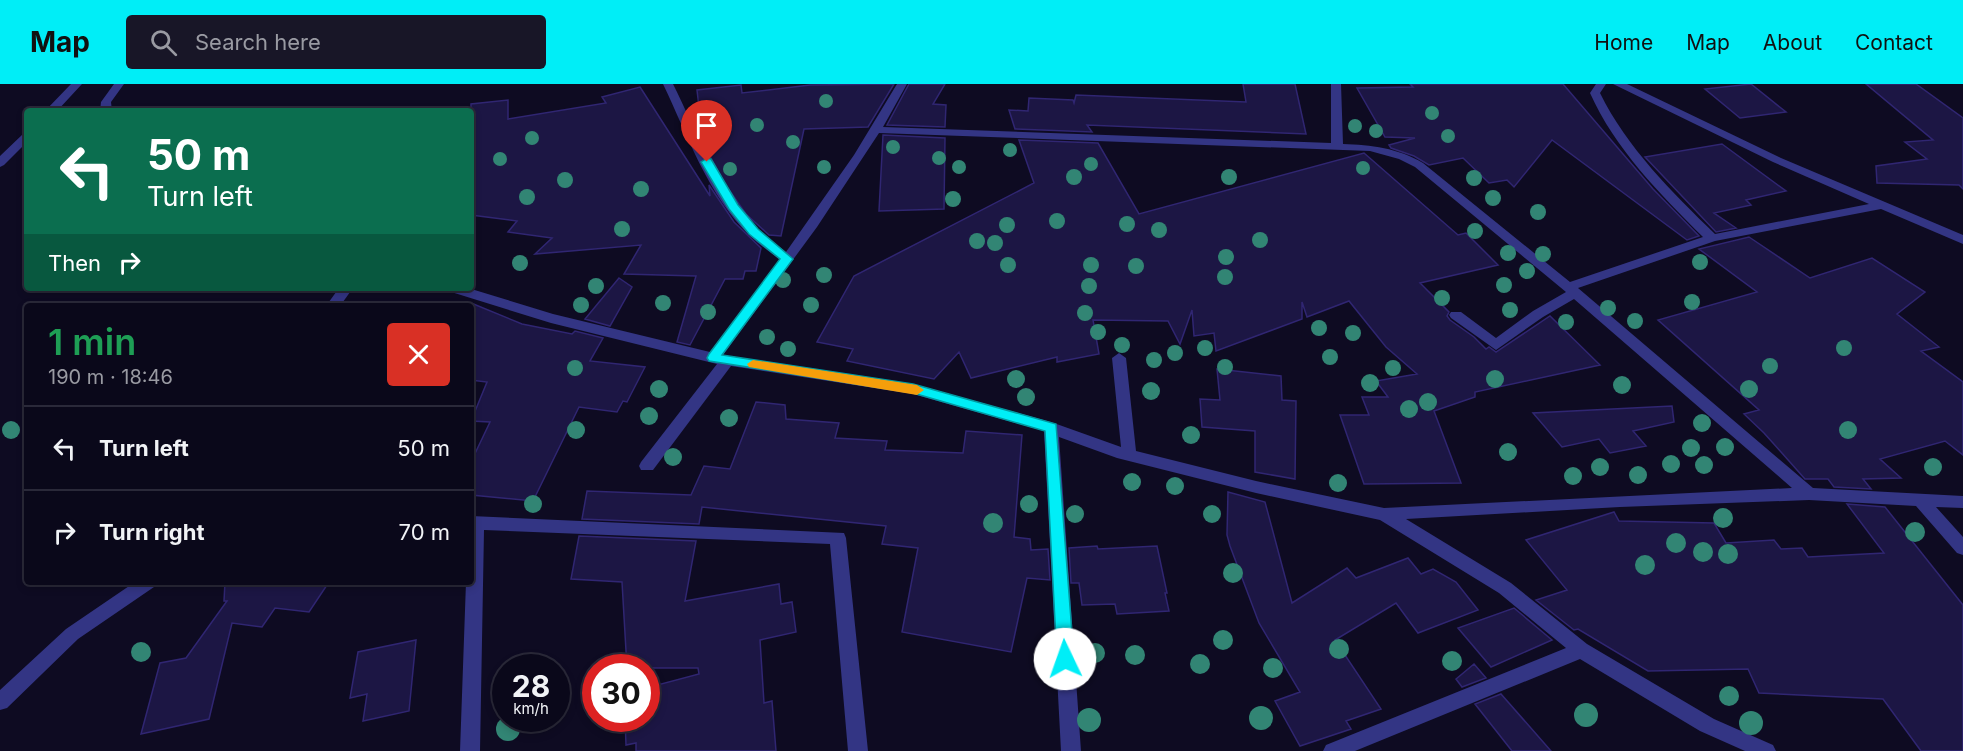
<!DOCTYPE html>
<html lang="en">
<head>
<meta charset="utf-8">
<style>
  :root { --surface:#0a081a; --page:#181627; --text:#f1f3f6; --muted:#999aa2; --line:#2a2939; --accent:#00eef7 }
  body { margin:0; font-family:Inter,sans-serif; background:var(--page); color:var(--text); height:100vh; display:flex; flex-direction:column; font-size:22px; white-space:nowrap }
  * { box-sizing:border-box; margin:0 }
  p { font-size:20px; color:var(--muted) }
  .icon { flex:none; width:33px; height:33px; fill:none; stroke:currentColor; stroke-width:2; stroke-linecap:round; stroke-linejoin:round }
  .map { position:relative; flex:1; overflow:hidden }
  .sheet { position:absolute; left:24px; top:219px; width:450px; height:282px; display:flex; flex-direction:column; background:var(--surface); border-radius:6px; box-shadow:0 3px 9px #0003,0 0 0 2px var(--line) }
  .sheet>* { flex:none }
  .guide { position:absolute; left:24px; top:24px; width:450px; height:183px; border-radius:6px; box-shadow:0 3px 9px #0003,0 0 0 2px var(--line); background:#0b6e4f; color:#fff; overflow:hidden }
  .speed { position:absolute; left:492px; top:570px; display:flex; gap:12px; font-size:30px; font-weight:700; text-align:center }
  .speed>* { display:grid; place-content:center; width:78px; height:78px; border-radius:50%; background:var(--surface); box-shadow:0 3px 9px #0003,0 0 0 2px var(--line); line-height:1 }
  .speed small { font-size:15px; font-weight:400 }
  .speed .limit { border:9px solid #d22; background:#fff; color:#111 }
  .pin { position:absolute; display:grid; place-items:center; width:51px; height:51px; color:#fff; margin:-62px -26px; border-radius:50% 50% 50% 0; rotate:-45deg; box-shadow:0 0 6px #0007 }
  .pin .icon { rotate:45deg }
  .me { position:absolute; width:66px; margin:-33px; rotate:357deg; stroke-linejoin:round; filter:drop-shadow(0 0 4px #0008) }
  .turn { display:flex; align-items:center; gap:21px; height:126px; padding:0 24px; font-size:27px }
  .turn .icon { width:78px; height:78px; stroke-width:2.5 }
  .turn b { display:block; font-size:42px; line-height:51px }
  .then { display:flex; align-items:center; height:57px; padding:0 24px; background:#0003; gap:12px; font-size:22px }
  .round { display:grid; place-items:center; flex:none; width:63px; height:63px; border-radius:6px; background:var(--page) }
  .overview { display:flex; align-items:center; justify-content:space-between; height:102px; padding:0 24px }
  h1 { font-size:36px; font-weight:600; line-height:45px; color:#1e9e55 }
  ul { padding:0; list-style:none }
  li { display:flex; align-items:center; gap:18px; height:84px; padding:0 24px; border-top:2px solid var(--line) }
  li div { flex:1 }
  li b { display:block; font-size:22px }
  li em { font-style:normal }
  header { display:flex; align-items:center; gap:36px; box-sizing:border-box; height:84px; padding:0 30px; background:var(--accent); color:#111 }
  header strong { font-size:28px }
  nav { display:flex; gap:33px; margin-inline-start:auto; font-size:21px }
  .search { width:420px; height:54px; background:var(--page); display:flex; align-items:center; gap:15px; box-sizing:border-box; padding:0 21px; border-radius:6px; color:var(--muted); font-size:22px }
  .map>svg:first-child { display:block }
  .building { fill:#1c1644; stroke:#302672; stroke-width:1.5 }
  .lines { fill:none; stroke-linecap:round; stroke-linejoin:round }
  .minor { fill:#333584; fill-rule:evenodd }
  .tree { fill:#328574 }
  .route { fill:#00eef7; stroke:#009ba1; stroke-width:1.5 }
  .slow { fill:#f59e0b }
</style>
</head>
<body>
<header>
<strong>Map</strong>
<div class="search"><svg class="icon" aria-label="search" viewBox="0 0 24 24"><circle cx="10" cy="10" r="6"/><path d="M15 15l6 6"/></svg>Search here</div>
<nav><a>Home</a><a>Map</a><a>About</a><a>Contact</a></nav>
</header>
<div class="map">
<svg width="1963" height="667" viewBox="0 0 1963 667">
  <rect width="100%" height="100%" fill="#0e0b22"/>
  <!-- building -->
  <path class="building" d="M 894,0 L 868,43 L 804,45 L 781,152 L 769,151 L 746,130 L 725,100 L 703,59 L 697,6 L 741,1 L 742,9 L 810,1 Z
    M 909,0 L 945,0 L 933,20 L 946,21 L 945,43 L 887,41 Z
    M 1243,0 L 1295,0 L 1306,50 L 1087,41 L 1092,48 L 1015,45 L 1009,26 L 1028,27 L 1029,14 L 1073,16 L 1074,19 L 1076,11 L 1246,18 Z
    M 1410,0 L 1563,0 L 1653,105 L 1699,152 L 1687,156 L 1552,56 L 1514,103 L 1507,96 L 1489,99 L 1463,74 L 1429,81 L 1414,72 L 1391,64 L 1389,61 L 1415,54 L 1385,53 L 1357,4 L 1413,3 Z
    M 1751,0 L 1786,28 L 1740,34 L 1705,5 Z
    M 1866,0 L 1916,0 L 1963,34 L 1963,105 L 1959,101 L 1877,99 L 1876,82 L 1927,75 L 1905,58 L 1933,56 Z
    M 640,3 L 710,112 L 709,101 L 734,138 L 761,164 L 756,187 L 745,187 L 743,195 L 725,195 L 690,261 L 677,258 L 696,192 L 624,190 L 641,161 L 535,170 L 552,154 L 508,148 L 517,137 L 471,131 L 471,20 L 508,16 L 508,35 L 606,19 L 602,13 Z
    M 883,51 L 945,54 L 944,125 L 879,127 Z
    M 1019,56 L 1098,59 L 1139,130 L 1364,69 L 1458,151 L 1466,149 L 1498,181 L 1420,199 L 1449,228 L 1447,232 L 1450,236 L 1474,253 L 1486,265 L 1489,263 L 1496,268 L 1550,232 L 1600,281 L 1475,308 L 1475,313 L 1434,327 L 1461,399 L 1364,400 L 1340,331 L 1369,331 L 1362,313 L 1388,313 L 1376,297 L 1417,290 L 1386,263 L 1349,217 L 1307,233 L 1302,218 L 1302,235 L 1216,267 L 1214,249 L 1194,252 L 1192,226 L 1180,260 L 1168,237 L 1093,236 L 1099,270 L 1057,278 L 1057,273 L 971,294 L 959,268 L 934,295 L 847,277 L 853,265 L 817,258 L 854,192 L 1034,99 Z
    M 1722,60 L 1786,107 L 1746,116 L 1751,121 L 1714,129 L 1736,144 L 1716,148 L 1645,73 Z
    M 1749,153 L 1810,194 L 1872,174 L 1925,208 L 1897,230 L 1939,263 L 1921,267 L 1963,298 L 1963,371 L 1945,357 L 1880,375 L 1901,394 L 1863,395 L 1871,405 L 1834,403 L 1828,395 L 1805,395 L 1764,349 L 1744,330 L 1759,326 L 1658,236 L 1757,208 L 1699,165 Z
    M 619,194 L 632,203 L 610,242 L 585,235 Z
    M 471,219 L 522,240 L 572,250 L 575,247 L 603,254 L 590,277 L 645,283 L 627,318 L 623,317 L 617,328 L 579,323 L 533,417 L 471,411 L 471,378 L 490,338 L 471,337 L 487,298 L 471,296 Z
    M 1217,285 L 1281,292 L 1282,316 L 1296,317 L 1295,395 L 1255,388 L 1255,347 L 1202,343 L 1200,315 L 1220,316 Z
    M 756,318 L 785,321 L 786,335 L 839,339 L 835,354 L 887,357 L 885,366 L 963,369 L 966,347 L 1022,351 L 1014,453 L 1030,455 L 1031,466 L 1048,465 L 1050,496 L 1027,494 L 1011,568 L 902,548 L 918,464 L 882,460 L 886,442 L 702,423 L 699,440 L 582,435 L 587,407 L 691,411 L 704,382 L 730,385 Z
    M 1672,322 L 1674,338 L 1633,347 L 1646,362 L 1610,369 L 1599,355 L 1562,363 L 1533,329 Z
    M 1228,408 L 1265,418 L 1292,519 L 1347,484 L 1356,494 L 1408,474 L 1421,490 L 1433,485 L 1456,498 L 1478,526 L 1418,549 L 1396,519 L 1335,556 L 1381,625 L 1346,637 L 1351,645 L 1300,662 L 1275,617 L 1300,608 L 1259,539 L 1230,462 L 1227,451 Z
    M 1847,420 L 1885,423 L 1963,521 L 1963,667 L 1921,667 L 1883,615 L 1759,609 L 1748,585 L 1648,587 L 1578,545 L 1574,546 L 1536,516 L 1567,506 L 1526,456 L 1614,428 L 1619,437 L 1714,439 L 1726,459 L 1774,456 L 1781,465 L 1802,464 L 1808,473 L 1884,469 Z
    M 579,452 L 696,457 L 685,517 L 779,500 L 781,520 L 792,518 L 796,548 L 760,556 L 764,619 L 772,617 L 776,667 L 636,667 L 636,659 L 626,661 L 625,634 L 646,634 L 646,604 L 699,590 L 698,584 L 627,584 L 622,498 L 571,495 Z
    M 1097,462 L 1098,465 L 1157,462 L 1167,509 L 1165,509 L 1169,527 L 1117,530 L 1115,520 L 1082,521 L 1079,499 L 1071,499 L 1069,464 Z
    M 225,498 L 329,498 L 309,528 L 275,524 L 262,543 L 232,539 L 209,635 L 141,650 L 160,579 L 186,574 L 227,517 L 224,517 Z
    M 1514,524 L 1552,556 L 1491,583 L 1458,544 Z
    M 416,556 L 409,627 L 363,637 L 367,610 L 350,614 L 358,568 Z
    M 1474,580 L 1486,594 L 1462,603 L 1456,595 Z
    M 1501,610 L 1551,667 L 1512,667 L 1475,620 Z"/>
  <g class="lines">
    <!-- minor -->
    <path class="minor" d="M 71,0 L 82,0 L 57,27 L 45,27 Z
      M 114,0 L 124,0 L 111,18 L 112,27 L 100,27 L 101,18 Z
      M 663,0 L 673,0 C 695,44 713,93 744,131 C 756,145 771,156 786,168 L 854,71 L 897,0 L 907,0 L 883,43 L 1331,59 L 1331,0 L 1341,0 L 1343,60 C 1371,61 1398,64 1423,79 L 1570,198 L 1703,153 C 1660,110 1615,65 1590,9 L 1596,0 L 1606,0 L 1600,9 C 1627,64 1672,108 1715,150 L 1869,120 L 1773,78 L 1613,0 L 1627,0 L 1781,74 L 1963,151 L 1963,160 L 1881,125 L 1715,157 L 1578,204 L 1813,404 L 1963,412 L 1963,424 L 1936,423 L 1963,453 L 1963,471 L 1957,469 L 1916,422 L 1809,416 L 1620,423 L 1406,435 L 1511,499 L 1587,560 L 1714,635 L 1773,661 L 1776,667 L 1745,667 L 1700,647 L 1580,575 L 1355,667 L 1323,667 L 1326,661 L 1566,564 L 1499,509 L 1380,436 L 1256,409 L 1117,374 L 1059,353 L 1081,667 L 1061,667 L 1044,347 L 913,310 L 731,282 L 653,386 L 641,386 L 639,382 L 641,378 L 717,280 L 551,239 L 448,207 L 446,204 L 468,204 L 553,230 L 710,268 L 780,176 C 770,168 760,161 751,153 C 708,112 688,52 663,0 ZM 879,49 L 1370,67 L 1399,75 L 1415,83 L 1566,208 L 1533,227 L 1496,254 L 1461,228 L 1451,228 L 1449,231 L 1451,234 L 1496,266 L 1543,233 L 1574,215 L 1792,404 L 1384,424 L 1256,397 L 1136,367 L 1126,274 L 1119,269 L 1112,274 L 1121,363 L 1051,338 L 913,300 L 723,271 L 817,143 Z
      M 27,49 L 27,58 L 4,81 L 0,83 L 0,72 L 23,50 Z
      M 339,204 L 353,204 L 340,222 L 326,222 Z
      M 471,432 L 844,449 L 846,454 L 868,667 L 848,667 L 830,460 L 484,446 L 480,667 L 460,667 L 466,498 L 471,498 Z
      M 135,498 L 157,498 L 154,503 L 78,555 L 7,624 L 0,626 L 0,606 L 66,545 Z"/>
  </g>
  <!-- trees -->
  <g class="tree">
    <circle cx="826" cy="17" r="7"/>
    <circle cx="1432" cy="29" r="7"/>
    <circle cx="711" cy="41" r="7"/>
    <circle cx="757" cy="41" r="7"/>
    <circle cx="1355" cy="42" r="7"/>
    <circle cx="1376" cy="47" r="7"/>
    <circle cx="1448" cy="52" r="7"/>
    <circle cx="532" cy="54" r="7"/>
    <circle cx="793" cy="58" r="7"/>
    <circle cx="893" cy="63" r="7"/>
    <circle cx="1010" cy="66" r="7"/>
    <circle cx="939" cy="74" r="7"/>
    <circle cx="500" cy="75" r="7"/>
    <circle cx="1091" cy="80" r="7"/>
    <circle cx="824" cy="83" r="7"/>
    <circle cx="959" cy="83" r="7"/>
    <circle cx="1363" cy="84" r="7"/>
    <circle cx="730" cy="85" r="7"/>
    <circle cx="1074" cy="93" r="8"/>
    <circle cx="1229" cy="93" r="8"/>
    <circle cx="1474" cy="94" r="8"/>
    <circle cx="565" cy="96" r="8"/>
    <circle cx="641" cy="105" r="8"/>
    <circle cx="527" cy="113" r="8"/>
    <circle cx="1493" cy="114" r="8"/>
    <circle cx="953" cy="115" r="8"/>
    <circle cx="1538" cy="128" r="8"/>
    <circle cx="1057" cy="137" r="8"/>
    <circle cx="1127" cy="140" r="8"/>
    <circle cx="1007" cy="141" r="8"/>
    <circle cx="622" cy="145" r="8"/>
    <circle cx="1159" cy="146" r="8"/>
    <circle cx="1475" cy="147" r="8"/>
    <circle cx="1260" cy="156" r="8"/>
    <circle cx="977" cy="157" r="8"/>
    <circle cx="995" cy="159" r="8"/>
    <circle cx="1508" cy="169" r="8"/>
    <circle cx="1543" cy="170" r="8"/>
    <circle cx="1226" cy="173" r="8"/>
    <circle cx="1700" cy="178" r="8"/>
    <circle cx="520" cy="179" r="8"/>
    <circle cx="1008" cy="181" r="8"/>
    <circle cx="1091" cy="181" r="8"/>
    <circle cx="1136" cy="182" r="8"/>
    <circle cx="1527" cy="187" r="8"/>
    <circle cx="824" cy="191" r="8"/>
    <circle cx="1225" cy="193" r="8"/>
    <circle cx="783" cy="196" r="8"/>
    <circle cx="1504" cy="201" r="8"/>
    <circle cx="596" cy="202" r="8"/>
    <circle cx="1089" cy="202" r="8"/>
    <circle cx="1442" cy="214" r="8"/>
    <circle cx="1692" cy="218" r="8"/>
    <circle cx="663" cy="219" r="8"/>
    <circle cx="581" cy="221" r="8"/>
    <circle cx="811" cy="221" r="8"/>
    <circle cx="1608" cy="224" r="8"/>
    <circle cx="1510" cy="226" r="8"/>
    <circle cx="708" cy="228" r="8"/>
    <circle cx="1085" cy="229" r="8"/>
    <circle cx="1635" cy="237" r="8"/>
    <circle cx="1566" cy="238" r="8"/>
    <circle cx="1319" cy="244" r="8"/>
    <circle cx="1098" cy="248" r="8"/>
    <circle cx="1353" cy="249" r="8"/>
    <circle cx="767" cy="253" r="8"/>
    <circle cx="1122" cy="261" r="8"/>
    <circle cx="1205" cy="264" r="8"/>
    <circle cx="1844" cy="264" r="8"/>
    <circle cx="788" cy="265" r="8"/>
    <circle cx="1175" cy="269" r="8"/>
    <circle cx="1330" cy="273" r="8"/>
    <circle cx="1154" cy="276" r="8"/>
    <circle cx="1770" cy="282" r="8"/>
    <circle cx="1225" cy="283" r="8"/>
    <circle cx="575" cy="284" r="8"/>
    <circle cx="1393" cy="284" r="8"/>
    <circle cx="1016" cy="295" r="9"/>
    <circle cx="1495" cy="295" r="9"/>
    <circle cx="1370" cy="299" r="9"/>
    <circle cx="1622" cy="301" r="9"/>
    <circle cx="659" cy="305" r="9"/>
    <circle cx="1749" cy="305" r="9"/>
    <circle cx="1151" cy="307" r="9"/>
    <circle cx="1026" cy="313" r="9"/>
    <circle cx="1428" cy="318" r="9"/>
    <circle cx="1409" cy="325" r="9"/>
    <circle cx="649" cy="332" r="9"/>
    <circle cx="729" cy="334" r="9"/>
    <circle cx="1702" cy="339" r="9"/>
    <circle cx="11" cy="346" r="9"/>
    <circle cx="576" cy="346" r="9"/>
    <circle cx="1848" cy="346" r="9"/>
    <circle cx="1191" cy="351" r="9"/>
    <circle cx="1725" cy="363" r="9"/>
    <circle cx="1691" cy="364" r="9"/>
    <circle cx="1508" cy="368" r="9"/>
    <circle cx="673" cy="373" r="9"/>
    <circle cx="1671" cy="380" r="9"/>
    <circle cx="1704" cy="381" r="9"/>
    <circle cx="1600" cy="383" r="9"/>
    <circle cx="1933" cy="383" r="9"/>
    <circle cx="1638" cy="391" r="9"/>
    <circle cx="1573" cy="392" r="9"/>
    <circle cx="1132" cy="398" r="9"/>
    <circle cx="1338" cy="399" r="9"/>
    <circle cx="1175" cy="402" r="9"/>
    <circle cx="533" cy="420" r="9"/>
    <circle cx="1029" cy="420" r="9"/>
    <circle cx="1075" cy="430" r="9"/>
    <circle cx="1212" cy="430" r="9"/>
    <circle cx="1723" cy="434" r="10"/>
    <circle cx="993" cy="439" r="10"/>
    <circle cx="1915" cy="448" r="10"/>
    <circle cx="1676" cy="459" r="10"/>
    <circle cx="1703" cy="468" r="10"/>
    <circle cx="1728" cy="470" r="10"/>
    <circle cx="1645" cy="481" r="10"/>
    <circle cx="1233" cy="489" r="10"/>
    <circle cx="1223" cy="556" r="10"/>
    <circle cx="1339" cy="565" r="10"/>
    <circle cx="141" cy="568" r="10"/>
    <circle cx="1095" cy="569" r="10"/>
    <circle cx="1135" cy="571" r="10"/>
    <circle cx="1452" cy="577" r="10"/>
    <circle cx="1200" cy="580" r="10"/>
    <circle cx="1273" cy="584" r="10"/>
    <circle cx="1729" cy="612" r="10"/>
    <circle cx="1586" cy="631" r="12"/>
    <circle cx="1261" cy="634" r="12"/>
    <circle cx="1089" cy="636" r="12"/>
    <circle cx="1751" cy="639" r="12"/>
    <circle cx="508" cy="645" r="12"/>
  </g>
  <!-- route -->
  <path class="route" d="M 707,74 L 711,75 L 738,121 L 758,145 L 793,175 L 722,271 L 913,300 L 1056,340 L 1074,575 L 1071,580 L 1065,582 L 1059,580 L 1057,575 L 1045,347 L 913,309 L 709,277 L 707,274 L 709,270 L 780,175 L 749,150 L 729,125 L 701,78 Z"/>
  <!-- slow -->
  <path class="slow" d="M 753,276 L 917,301 L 924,306 L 917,311 L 749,283 L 747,280 Z"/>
</svg>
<div class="speed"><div>28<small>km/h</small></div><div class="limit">30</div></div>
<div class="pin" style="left:707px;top:78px;background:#d93025"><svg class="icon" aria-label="arrive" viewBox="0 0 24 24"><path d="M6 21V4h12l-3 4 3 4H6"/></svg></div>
<svg class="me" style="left:1065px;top:575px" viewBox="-20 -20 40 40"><circle r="19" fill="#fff"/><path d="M0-13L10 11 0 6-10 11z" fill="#00eef7"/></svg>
<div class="guide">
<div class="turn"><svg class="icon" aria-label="left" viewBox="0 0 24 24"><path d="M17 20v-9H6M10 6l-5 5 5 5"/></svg><div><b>50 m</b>Turn left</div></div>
<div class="then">Then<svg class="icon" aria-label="right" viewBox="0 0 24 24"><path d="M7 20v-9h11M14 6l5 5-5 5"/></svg></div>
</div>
<section class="sheet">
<div class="overview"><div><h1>1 min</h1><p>190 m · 18:46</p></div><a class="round" style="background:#d93025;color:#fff"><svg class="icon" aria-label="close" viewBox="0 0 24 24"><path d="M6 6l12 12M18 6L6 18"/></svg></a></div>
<ul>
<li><svg class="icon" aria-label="left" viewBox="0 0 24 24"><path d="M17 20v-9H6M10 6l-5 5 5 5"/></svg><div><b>Turn left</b></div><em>50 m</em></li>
<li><svg class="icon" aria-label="right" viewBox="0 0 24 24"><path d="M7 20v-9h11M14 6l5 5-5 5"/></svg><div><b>Turn right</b></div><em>70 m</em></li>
</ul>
</section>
</div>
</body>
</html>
